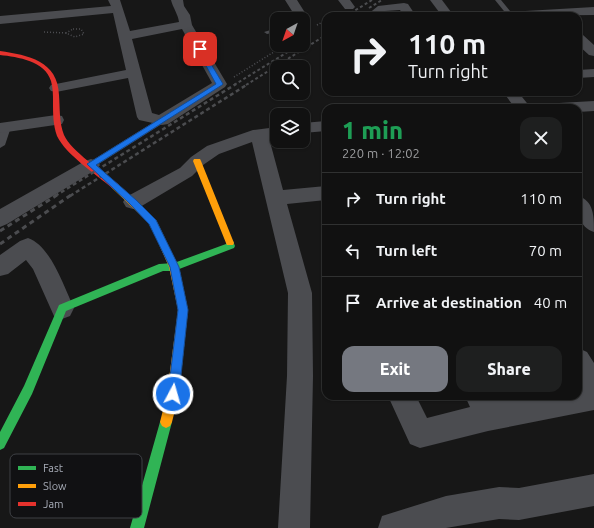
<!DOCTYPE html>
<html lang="en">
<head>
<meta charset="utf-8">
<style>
  :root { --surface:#111; --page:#1e1f1f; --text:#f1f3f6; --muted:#9c9d9f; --line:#303131; --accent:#757880 }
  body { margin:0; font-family:Ubuntu,sans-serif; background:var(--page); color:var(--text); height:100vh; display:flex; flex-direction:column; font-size:15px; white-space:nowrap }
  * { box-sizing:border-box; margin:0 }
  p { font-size:13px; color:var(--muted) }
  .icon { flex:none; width:22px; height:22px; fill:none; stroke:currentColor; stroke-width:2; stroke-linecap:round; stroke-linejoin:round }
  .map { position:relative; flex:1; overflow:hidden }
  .sheet { position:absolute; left:322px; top:104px; width:260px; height:296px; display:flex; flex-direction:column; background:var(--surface); border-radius:12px; box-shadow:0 1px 3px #0004,0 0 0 1px var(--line) }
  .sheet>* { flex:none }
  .hud { position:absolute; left:322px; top:12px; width:260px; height:84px; border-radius:12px; box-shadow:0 1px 3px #0004,0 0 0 1px var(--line); background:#111; color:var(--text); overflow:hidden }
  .needle { width:26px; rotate:220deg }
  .buttons { position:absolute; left:270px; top:12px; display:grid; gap:8px }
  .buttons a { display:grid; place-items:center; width:40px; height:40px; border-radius:8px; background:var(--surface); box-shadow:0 1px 3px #0004,0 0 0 1px var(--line); font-size:20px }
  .pin { position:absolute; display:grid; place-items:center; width:34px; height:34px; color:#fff; margin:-17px; border-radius:8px; box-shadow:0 2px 6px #0006 }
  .me { position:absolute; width:44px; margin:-22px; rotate:6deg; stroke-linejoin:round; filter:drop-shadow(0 0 3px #0008) }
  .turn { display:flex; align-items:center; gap:14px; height:84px; padding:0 20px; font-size:18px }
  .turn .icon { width:52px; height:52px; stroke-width:2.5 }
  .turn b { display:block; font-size:28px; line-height:34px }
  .round { display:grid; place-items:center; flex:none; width:42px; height:42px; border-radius:12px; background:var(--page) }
  .overview { display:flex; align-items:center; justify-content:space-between; height:68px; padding:0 20px }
  h1 { font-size:24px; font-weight:800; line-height:30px; color:#1e9e55 }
  .cta { display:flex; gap:8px; margin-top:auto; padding:8px 20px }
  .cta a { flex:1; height:46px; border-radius:12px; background:var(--accent); color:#fff; font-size:16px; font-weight:800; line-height:46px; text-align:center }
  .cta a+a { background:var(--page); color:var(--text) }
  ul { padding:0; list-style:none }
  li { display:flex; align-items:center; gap:12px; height:52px; padding:0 20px; border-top:1px solid var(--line) }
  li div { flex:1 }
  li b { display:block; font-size:15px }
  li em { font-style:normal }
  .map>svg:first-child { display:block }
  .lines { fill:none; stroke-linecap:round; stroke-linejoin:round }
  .path { stroke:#4d4e52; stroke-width:1.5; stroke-dasharray:1 2; stroke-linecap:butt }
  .lane { fill:#4b4c50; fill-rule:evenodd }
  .street { fill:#4b4c50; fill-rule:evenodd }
  .fast { fill:#30b455; fill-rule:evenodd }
  .slow { fill:#ff9f0a; fill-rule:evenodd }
  .jam { fill:#e5322d; fill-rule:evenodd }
  .rail-far2 { stroke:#4b4c4f; stroke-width:2; stroke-dasharray:3 2.5; stroke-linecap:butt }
  .rail-far1 { stroke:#4b4c4f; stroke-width:2.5; stroke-dasharray:4 3; stroke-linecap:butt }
  .rail { stroke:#4b4c4f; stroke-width:3; stroke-dasharray:5 4; stroke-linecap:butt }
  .route { fill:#1a73e8; stroke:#114b97 }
  .key { fill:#111113; stroke:#3e4045; stroke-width:1 }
  .key-label { font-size:11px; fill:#a8adb8 }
</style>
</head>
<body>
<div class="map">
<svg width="594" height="528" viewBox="0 0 594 528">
  <rect width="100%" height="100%" fill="#171717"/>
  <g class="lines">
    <!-- path -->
    <path class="path" d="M 317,25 L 326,20
      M 73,29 L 81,29 L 84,34 L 75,37 L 66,33 Z
      M 44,32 L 66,33
      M 234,77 L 285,45"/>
    <!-- lane -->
    <path class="lane" d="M 495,0 L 501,0 L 514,16 L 508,16 Z
      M 277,28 L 277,32 L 267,34 L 264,32 Z
      M 162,117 L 166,120 L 165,122 L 94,167 L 88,167 L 86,165 L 88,163 Z
      M 7,124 L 11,127 L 5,145 L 0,148 L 0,133 L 4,125 Z"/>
    <!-- street -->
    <path class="street" d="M 108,0 L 120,0 L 130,31 L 179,22 C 178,14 173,8 171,0 L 183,0 L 184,6 L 190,15 L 192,25 L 227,84 L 225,87 L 168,124 L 162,125 L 139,120 L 137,117 L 128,78 L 56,92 L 51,91 L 49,88 L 51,85 L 126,70 L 113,13 L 0,24 L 0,16 L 111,6 ZM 182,29 L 212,83 L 159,115 L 152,113 L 132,39 Z
      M 285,0 L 297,0 L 309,19 L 307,22 L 303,23 L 303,19 L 297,19 Z
      M 338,0 L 350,0 L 355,7 L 353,9 L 345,9 Z
      M 430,0 L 442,0 L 454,16 L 442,16 Z
      M 404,3 L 408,4 L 416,16 L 404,16 L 400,10 L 385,11 L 380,16 L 367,15 L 378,6 Z
      M 594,7 L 594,15 L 501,16 L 503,13 L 507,12 Z
      M 578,34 L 583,35 L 594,45 L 594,56 L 589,55 L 578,45 Z
      M 594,69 L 594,77 L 578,78 L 578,70 Z
      M 503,92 L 518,92 L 531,108 L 515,108 Z
      M 594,101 L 594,111 L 578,112 L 578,108 L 551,108 L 553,105 L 559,103 Z
      M 56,115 L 62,116 L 64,120 L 62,124 L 0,133 L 0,123 Z
      M 326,121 L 326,131 L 303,133 L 303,123 Z
      M 277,127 L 277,137 L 269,138 L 283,190 L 326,186 L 326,200 L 287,204 L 312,293 L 313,376 L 310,528 L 278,528 L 287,376 L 288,293 L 252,142 L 219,154 L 203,165 L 192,176 L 140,207 L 133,209 L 126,207 L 123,202 L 126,197 L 180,168 L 191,157 L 207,146 L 253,130 Z
      M 91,159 L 97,161 L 100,165 L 97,169 L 7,224 L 0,227 L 0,209 L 85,161 Z
      M 578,196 C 594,201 594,216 594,232 C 577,226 578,211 578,196 Z
      M 28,238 C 51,246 64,287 74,308 L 70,316 L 62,319 L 54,316 L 33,269 L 26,260 L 8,274 L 0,276 L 0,255 L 20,241 Z
      M 578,348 L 587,352 L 594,363 L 594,410 L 488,431 L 420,448 L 410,444 L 388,396 L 416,396 L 427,418 L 470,407 L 465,396 L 493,396 L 495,401 L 523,396 L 578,396 Z
      M 594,474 L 594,506 L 519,520 L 499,519 L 446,528 L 378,528 L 382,516 L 446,496 L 499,487 L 519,488 Z"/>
    <!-- fast -->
    <path class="fast" d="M 230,240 L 233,241 L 235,246 L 234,248 L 174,271 L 163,271 L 66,311 L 32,394 L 4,448 L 0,450 L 0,432 L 24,386 L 59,305 L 159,264 L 174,263 L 226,244 L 227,241 Z
      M 166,416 L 170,418 L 172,422 L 144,528 L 130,528 L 160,422 L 162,418 Z"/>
    <!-- slow -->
    <path class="slow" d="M 194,159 L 200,159 L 201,161 L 234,243 L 233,245 L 227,245 L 226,243 L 193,161 Z
      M 115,183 L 118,184 L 156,220 L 179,267 L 188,310 L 179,394 L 172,422 L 170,426 L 166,428 L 162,426 L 160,422 L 167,394 L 178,310 L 169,267 L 150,224 L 112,188 L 111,186 L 112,184 Z"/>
    <!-- jam -->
    <path class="jam" d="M 0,51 C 28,55 58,61 59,95 C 60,108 59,123 64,135 C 71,151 103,172 118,184 L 119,186 L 118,188 L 112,188 C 96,174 66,155 57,136 C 53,125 53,113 53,102 C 53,95 53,88 51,81 C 45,61 18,57 0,55 Z"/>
    <!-- rail-far2 -->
    <path class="rail-far2" d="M 369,8 L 382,0
      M 346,16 L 372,0
      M 234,85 L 299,45
      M 246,85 L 326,35"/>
    <!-- rail-far1 -->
    <path class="rail-far1" d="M 55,196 L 236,84
      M 70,196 L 248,84"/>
    <!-- rail -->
    <path class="rail" d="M 0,231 L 57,195
      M 0,244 L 71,195"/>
  </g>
  <!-- route -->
  <path class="route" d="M 200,47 L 202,49 L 223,84 L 222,85 L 96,165 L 136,200 L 156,220 L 179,267 L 188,310 L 179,394 L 177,398 L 173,399 L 169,398 L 168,394 L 178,310 L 170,267 L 149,224 L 130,204 L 87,164 L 216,84 L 197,49 Z"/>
  <!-- legend -->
  <rect x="10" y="454" width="132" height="64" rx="6" class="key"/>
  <rect x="18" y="466" width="18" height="4" fill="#30b455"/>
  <rect x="18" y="484" width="18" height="4" fill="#ff9f0a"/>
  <rect x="18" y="502" width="18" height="4" fill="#e5322d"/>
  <g class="key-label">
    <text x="43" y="472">Fast</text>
    <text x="43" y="490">Slow</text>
    <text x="43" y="508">Jam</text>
  </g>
</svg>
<div class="buttons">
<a><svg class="needle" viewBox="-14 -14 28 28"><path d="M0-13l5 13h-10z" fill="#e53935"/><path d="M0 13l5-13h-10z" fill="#9c9d9f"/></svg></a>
<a><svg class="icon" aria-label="search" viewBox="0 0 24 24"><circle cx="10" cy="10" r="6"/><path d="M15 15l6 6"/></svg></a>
<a><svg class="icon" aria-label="layers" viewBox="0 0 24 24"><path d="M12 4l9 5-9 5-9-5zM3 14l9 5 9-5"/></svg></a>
</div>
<div class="pin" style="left:200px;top:49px;background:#d93025"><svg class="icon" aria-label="arrive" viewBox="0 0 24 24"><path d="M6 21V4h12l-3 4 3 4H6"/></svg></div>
<svg class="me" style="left:173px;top:394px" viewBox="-20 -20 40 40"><circle r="17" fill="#1a73e8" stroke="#fff" stroke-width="3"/><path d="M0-11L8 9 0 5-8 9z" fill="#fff"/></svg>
<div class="hud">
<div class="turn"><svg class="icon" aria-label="right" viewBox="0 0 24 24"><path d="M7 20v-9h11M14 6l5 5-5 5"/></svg><div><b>110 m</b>Turn right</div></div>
</div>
<section class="sheet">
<div class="overview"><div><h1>1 min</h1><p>220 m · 12:02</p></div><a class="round"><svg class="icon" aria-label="close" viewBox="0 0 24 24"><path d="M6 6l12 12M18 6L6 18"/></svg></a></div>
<ul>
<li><svg class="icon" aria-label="right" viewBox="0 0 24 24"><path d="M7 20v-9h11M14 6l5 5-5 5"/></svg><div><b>Turn right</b></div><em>110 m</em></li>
<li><svg class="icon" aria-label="left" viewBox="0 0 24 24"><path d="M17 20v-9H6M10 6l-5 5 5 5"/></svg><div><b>Turn left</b></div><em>70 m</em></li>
<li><svg class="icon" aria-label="arrive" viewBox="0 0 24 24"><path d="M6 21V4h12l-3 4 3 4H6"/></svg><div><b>Arrive at destination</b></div><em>40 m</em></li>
</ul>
<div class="cta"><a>Exit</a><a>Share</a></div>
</section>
</div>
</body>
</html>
